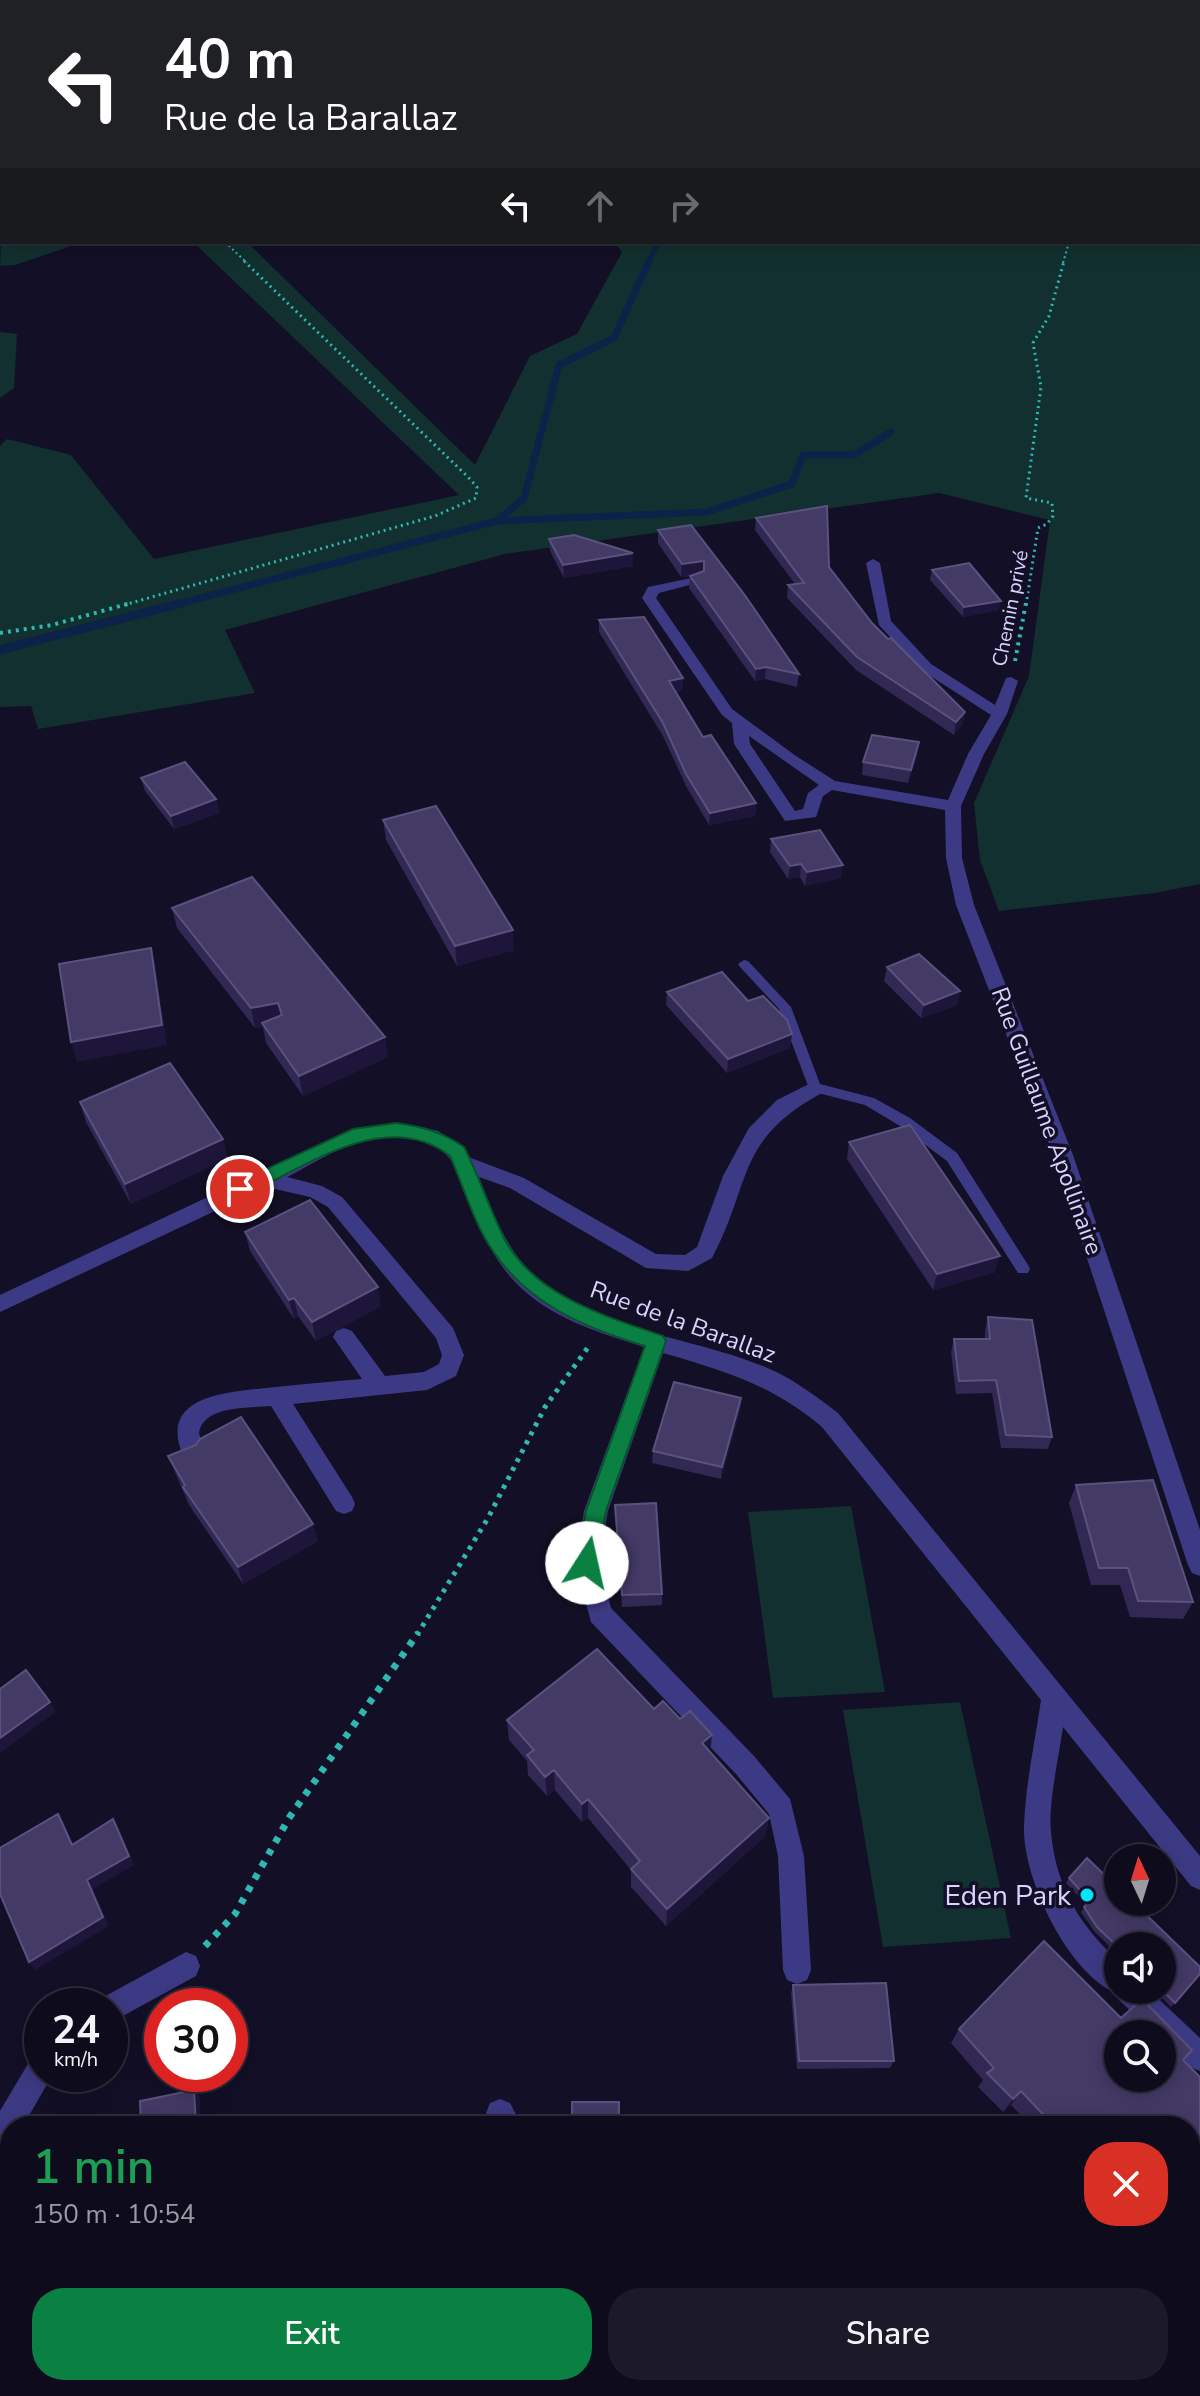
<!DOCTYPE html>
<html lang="en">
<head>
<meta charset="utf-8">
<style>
  :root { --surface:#0e0b1c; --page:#1c1929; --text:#f1f3f6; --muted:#9b9ba3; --line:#2e2b3b; --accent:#0b8043 }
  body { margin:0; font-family:"Nunito Sans",sans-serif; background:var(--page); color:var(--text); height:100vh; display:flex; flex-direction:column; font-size:30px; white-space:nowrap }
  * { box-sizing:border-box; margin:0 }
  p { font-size:26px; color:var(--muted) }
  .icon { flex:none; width:44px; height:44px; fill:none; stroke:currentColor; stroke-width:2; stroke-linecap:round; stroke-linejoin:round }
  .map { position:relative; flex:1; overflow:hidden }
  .drawer { position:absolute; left:0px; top:2116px; width:1200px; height:280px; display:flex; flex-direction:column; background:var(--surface); border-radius:32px 32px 0 0; box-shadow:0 4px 20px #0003,0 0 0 2px var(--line) }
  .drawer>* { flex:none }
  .banner { position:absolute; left:0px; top:0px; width:1200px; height:244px; box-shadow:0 4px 20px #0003,0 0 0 2px var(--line); background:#202124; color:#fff; overflow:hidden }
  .needle { width:52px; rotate:356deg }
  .controls { position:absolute; left:1104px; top:1844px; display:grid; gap:16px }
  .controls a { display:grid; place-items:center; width:72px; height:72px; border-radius:50%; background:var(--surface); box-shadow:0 4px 20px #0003,0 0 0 2px var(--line); font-size:40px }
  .speed { position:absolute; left:24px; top:1988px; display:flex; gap:16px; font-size:40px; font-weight:700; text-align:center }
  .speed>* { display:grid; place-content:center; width:104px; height:104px; border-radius:50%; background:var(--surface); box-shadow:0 4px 20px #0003,0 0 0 2px var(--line); line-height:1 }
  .speed small { font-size:20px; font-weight:400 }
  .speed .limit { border:12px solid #d22; background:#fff; color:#111 }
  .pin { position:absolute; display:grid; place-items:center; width:68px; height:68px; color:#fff; margin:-34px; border:4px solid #fff; border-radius:50%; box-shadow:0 2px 8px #0007 }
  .me { position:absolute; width:88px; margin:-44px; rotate:10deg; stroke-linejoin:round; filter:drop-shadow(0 0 6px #0008) }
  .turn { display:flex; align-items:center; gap:28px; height:168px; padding:0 32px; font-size:36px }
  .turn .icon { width:104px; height:104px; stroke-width:2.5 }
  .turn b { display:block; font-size:56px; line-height:68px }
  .lanes { display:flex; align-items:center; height:76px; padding:0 32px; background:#0003; justify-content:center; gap:40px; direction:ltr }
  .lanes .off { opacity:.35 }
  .round { display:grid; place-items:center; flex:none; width:84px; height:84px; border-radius:32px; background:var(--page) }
  .headline { display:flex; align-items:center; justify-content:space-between; height:136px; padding:0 32px }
  h1 { font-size:48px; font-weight:600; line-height:60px; color:#1e9e55 }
  .button { display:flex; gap:16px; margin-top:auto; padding:16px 32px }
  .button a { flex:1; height:92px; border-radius:32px; background:var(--accent); color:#fff; font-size:32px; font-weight:600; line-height:92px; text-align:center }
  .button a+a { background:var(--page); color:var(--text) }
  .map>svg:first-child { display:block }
  .green { fill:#12302f }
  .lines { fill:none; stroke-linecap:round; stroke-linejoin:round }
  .stream-far2 { stroke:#0c2248; stroke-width:5 }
  .stream-far1 { stroke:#0c2248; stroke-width:7 }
  .stream { stroke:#0c2248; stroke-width:9 }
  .path-far4 { stroke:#2fb8b0; stroke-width:2; stroke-dasharray:2 3; stroke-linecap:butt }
  .path-far3 { stroke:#2fb8b0; stroke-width:3; stroke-dasharray:2 4; stroke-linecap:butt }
  .path-far2 { stroke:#2fb8b0; stroke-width:4; stroke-dasharray:3 5; stroke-linecap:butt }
  .path-far1 { stroke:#2fb8b0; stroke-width:5; stroke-dasharray:4 6; stroke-linecap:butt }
  .path { stroke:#2fb8b0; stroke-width:7; stroke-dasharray:6 8; stroke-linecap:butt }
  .lane { fill:#3d3a85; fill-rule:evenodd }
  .street { fill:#3d3a85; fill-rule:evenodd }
  .wall { fill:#312854 }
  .shaded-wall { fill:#1d163a }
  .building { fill:#433a66; stroke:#5a527e; stroke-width:2; fill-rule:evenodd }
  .route { fill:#0b8043; stroke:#07532c; stroke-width:2 }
  .poi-dot { fill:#00e5ff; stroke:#130f26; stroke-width:3 }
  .labels { text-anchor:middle; stroke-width:7; stroke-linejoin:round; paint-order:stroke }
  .far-street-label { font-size:20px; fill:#d9d4ff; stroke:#130f26 }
  .street-label { font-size:24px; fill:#d9d4ff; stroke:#130f26 }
  .near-poi-label { font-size:28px; fill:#d9d4ff; stroke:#130f26; text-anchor:end }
</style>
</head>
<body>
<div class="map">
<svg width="1200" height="2396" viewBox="0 0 1200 2396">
  <rect width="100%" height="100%" fill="#130f26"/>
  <!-- green -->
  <path class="green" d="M 339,0 L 722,0 L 724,2 L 342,2 Z
    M 1200,100 L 1200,884 L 1155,893 L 999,911 L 980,860 L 974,803 L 1029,676 L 1050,520 L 939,493 L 505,554 L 225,630 L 255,693 L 38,729 L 31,706 L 0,707 L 0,446 L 7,439 L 71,455 L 154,559 L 459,495 L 193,242 L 247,242 L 475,465 L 530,356 L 577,334 L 622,252 L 614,242 L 1198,242 Z
    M 2,223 L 2,242 L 83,242 L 15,265 L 0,266 Z
    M 0,332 L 17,334 L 14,388 L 0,398 Z
    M 851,1506 L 885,1692 L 773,1698 L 748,1512 Z
    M 960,1702 L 1011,1938 L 883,1947 L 843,1710 Z"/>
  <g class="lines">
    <!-- stream-far2 -->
    <path class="stream-far2" d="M 648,263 L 658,242"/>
    <!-- stream-far1 -->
    <path class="stream-far1" d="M 498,521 L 706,512 L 792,484 L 803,455 L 854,455 L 891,432
      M 174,605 L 497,521 L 524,498 L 559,365 L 614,338 L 649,261"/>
    <!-- stream -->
    <path class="stream" d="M 0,650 L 182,603"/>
    <!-- path-far4 -->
    <path class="path-far4" d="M 31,2 L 50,0
      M 225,242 L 247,263
      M 1063,263 L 1069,242"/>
    <!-- path-far3 -->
    <path class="path-far3" d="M 124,605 L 435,516 L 476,498 L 477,487 L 467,476 L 244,261
      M 1026,605 L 1038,528 L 1047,524 L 1053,516 L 1052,503 L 1026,498 L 1041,387 L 1033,343 L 1049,316 L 1064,261"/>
    <!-- path-far2 -->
    <path class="path-far2" d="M 0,633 L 52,625 L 131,603
      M 1015,661 L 1026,603"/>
    <!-- path-far1 -->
    <path class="path-far1" d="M 417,1635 L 488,1518 L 545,1407 L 589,1346"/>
    <!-- path -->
    <path class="path" d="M 205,1946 L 235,1914 L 289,1818 L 418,1633"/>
    <!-- lane -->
    <path class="lane" d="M 119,0 L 125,0 L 126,2 L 120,2 Z
      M 0,13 L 2,13 L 2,17 L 0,17 Z
      M 2,53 L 2,57 L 0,58 L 0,54 Z
      M 744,960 L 748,961 L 791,1007 L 820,1084 L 874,1098 L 910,1118 L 957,1153 L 1028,1265 L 1030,1269 L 1028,1273 L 1018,1273 L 947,1161 L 900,1126 L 865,1105 L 810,1091 L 779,1009 L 740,967 L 738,964 Z"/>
    <!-- street -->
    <path class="street" d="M 0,112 L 2,112 L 2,118 L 0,118 Z
      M 2,135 L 2,141 L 0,142 L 0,136 Z
      M 0,168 L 2,168 L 2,180 L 0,180 Z
      M 0,211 L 2,211 L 0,219 Z
      M 873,559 L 880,563 L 891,621 L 931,664 L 995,705 L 1006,678 L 1011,677 L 1018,681 L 1007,714 L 984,754 L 961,806 L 962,858 L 974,905 L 1073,1155 L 1200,1530 L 1200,1576 L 1192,1573 L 1188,1565 L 1053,1155 L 956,905 L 946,858 L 945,810 L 832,790 L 823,796 L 816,817 L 785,821 L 734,744 L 732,723 L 722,715 L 642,598 L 648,587 L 701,576 L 701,582 L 659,593 L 656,598 L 732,709 L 796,756 L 835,781 L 948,800 L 968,754 L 991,715 L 921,670 L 879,625 L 866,563 ZM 749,736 L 819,785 L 808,793 L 803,809 L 795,811 L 750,744 Z
      M 815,1081 L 824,1088 L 822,1093 C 735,1140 752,1183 712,1258 L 688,1271 L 646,1268 L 510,1188 L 479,1177 C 492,1210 505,1247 531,1272 C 596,1334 693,1335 772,1370 C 796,1381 817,1397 838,1413 L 1200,1856 L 1200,1890 L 1191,1886 L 1063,1727 C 1059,1756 1048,1804 1051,1832 C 1056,1887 1079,1924 1118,1961 L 1118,1990 L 1149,1990 L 1200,2038 L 1200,2071 L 1190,2067 L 1162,2040 L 1162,2034 L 1155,2034 L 1119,2000 L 1116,1993 C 1068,1973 1023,1879 1024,1828 C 1025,1786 1035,1742 1041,1700 L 822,1427 C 772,1385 725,1371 663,1353 L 608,1511 L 599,1563 L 611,1608 L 754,1756 L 790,1799 L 804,1856 L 811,1970 L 807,1980 L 797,1984 L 787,1980 L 783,1970 L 778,1856 L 769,1814 L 736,1774 L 591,1622 L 575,1563 L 584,1511 L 644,1347 C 599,1333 548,1317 515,1282 C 485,1250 473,1208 456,1169 C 442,1136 395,1134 364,1141 C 339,1146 311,1165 287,1177 L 322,1186 L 342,1197 L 453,1328 L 464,1355 L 456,1376 L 427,1390 L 293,1404 L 352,1497 L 355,1504 L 352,1511 L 344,1514 L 336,1511 L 271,1406 C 250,1408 203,1405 199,1433 L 204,1453 L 201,1460 L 193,1463 L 185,1460 C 153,1393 232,1392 276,1387 C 305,1384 334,1381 362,1379 L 333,1337 L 336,1331 L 344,1328 L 352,1331 L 385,1376 L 424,1372 L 439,1364 L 442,1355 L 436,1338 L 328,1207 L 310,1197 L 266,1187 L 0,1312 L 0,1295 L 352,1129 L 388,1124 L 418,1126 L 438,1131 L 462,1146 L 471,1158 L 524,1178 L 656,1254 L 685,1255 L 697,1247 L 723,1176 L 749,1128 L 777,1100 Z
      M 186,1952 L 196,1956 L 200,1966 L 196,1976 L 110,2023 L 110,2006 L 97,2006 L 100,1999 Z
      M 42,2053 L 42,2074 L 53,2074 L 23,2126 L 10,2126 L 10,2157 L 0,2162 L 0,2111 L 32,2057 Z
      M 500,2099 L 510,2103 L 522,2126 L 491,2126 L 486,2113 L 490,2103 Z
      M 603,2386 L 635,2386 L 638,2396 L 606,2396 Z"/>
  </g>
  <!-- wall -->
  <path class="wall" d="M 180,0 L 314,0 L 317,2 L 181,2 Z
    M 897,0 L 1103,0 L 1089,2 L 901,2 Z
    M 756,518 L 829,567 L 872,623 L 965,712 L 962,725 L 954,735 L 856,670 L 787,598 L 788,585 L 795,584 L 755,530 Z
    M 691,525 L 799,674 L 797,687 L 765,679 L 755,681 L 689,588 L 690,576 L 681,577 L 658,543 L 658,530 Z
    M 549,539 L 633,566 L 564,578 L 550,551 Z
    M 932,570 L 999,610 L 963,617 L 930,580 Z
    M 599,620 L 683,690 L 676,692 L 703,737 L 756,803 L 755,816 L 709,825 L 686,786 L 663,736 L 599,632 Z
    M 917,755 L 908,783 L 862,775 L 863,762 Z
    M 141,778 L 216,799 L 219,813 L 174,829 L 145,791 Z
    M 383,820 L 514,950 L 457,966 L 386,840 Z
    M 771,839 L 841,878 L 805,886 L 800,877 L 788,879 L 770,852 Z
    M 172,908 L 388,1057 L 303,1096 L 266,1043 L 263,1027 L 255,1028 L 177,928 Z
    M 887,967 L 960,991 L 957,1005 L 921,1018 L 884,981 Z
    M 667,992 L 790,1048 L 727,1073 L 666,1005 Z
    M 80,1102 L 228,1158 L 131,1204 L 86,1122 Z
    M 849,1142 L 995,1272 L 933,1290 L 847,1159 Z
    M 245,1232 L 381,1306 L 316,1341 L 298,1316 L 294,1319 L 250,1251 Z
    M 988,1317 L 1052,1437 L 1048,1449 L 1001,1448 L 992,1393 L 956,1394 L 951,1352 L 954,1339 L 985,1339 L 985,1330 Z
    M 741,1398 L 740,1410 L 721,1479 L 652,1463 L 653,1451 Z
    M 168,1456 L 318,1541 L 243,1584 L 189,1505 Z
    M 1076,1485 L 1193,1602 L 1183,1619 L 1130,1617 L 1120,1585 L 1091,1585 L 1069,1503 Z
    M 615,1505 L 662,1594 L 662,1605 L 622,1607 Z
    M 654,1709 L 710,1752 L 769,1818 L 765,1836 L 666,1926 L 631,1887 L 631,1870 L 588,1818 L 582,1822 L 555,1790 L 547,1796 L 528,1775 L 527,1761 L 509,1740 L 507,1720 Z
    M 1069,1878 L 1200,1974 L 1171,2007 L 1154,1990 L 1162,1990 L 1118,1946 L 1118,1955 L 1094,1931 L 1081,1912 L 1086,1905 L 1066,1883 Z
    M 793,1985 L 894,2061 L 890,2068 L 797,2069 L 791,1993 Z
    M 1121,2018 L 1183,2060 L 1190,2126 L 1031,2126 L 1011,2105 L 1003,2112 L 978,2087 L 983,2080 L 951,2043 L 959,2029 Z"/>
  <!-- shaded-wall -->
  <path class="shaded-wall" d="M 1076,0 L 1104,0 L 1075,2 Z
    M 633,553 L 633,566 L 564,578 L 563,565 Z
    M 704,561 L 703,574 L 681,577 L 682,564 Z
    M 1001,601 L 999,610 L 963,617 L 964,607 Z
    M 766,667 L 765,679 L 755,681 L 756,669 Z
    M 683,678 L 683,690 L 669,693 L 669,681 Z
    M 965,712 L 962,725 L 954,735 L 956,722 Z
    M 919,742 L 917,755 L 908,783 L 911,770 Z
    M 216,799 L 219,813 L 174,829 L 171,816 Z
    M 756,803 L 755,816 L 709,825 L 710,813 Z
    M 801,864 L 800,877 L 788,879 L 790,866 Z
    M 843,865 L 841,878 L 805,886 L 807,872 Z
    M 513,930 L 514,950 L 457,966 L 455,946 Z
    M 151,948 L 156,968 L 167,1045 L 77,1062 L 71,1042 Z
    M 960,991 L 957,1005 L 921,1018 L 924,1005 Z
    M 278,1003 L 282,1023 L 262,1023 L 263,1027 L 255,1028 L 251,1008 Z
    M 792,1034 L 790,1048 L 727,1073 L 728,1059 Z
    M 385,1037 L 388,1057 L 303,1096 L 299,1076 Z
    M 223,1139 L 228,1158 L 131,1204 L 125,1184 Z
    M 1000,1256 L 995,1272 L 933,1290 L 937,1274 Z
    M 378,1287 L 381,1306 L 316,1341 L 312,1322 Z
    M 294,1298 L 298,1316 L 294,1319 L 289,1300 Z
    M 741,1398 L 740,1410 L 721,1479 L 722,1467 Z
    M 313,1524 L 318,1541 L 243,1584 L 238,1567 Z
    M 50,1702 L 56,1712 L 0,1753 L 0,1738 Z
    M 712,1735 L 710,1754 L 702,1743 Z
    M 554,1770 L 555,1790 L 547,1796 L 545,1777 Z
    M 588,1799 L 588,1818 L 582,1822 L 582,1804 Z
    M 58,1814 L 64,1823 L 77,1854 L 72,1845 Z
    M 769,1818 L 765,1836 L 666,1926 L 667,1909 Z
    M 113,1819 L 119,1828 L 134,1865 L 93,1889 L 109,1926 L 35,1970 L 29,1962 L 87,1880 Z
    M 194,2090 L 200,2097 L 201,2126 L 196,2126 Z
    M 1021,2091 L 1011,2105 L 1003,2112 L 1013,2099 Z"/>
  <!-- building -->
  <path class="building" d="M 244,0 L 314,0 L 317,2 L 248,2 L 249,1 Z
    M 922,0 L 1077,0 L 1077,2 L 926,2 Z
    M 1145,0 L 1200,0 L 1200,55 L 1198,55 L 1198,2 L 1144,2 Z
    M 827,506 L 829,567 L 872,623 L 888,639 L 891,638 L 965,712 L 956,722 L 857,657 L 788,585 L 804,583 L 756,518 Z
    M 691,525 L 744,594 L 799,674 L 766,667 L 756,669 L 690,576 L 704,571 L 704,561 L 682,564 L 658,530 Z
    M 574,535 L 633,553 L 563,565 L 549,539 Z
    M 969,563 L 1001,601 L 964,607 L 932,570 Z
    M 644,617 L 683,678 L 669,681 L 703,737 L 711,735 L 756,803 L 710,813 L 686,774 L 663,723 L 599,620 Z
    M 872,735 L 919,742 L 911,770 L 863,762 Z
    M 185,762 L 216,799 L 171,816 L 141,778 Z
    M 436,806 L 513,930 L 455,946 L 383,820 Z
    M 820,830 L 843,865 L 807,872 L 801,864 L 790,866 L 771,839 Z
    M 252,877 L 385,1037 L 299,1076 L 262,1023 L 282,1015 L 278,1003 L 251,1008 L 172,908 Z
    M 151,948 L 162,1025 L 71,1042 L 59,964 Z
    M 919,954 L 960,991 L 924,1005 L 887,967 Z
    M 722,972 L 748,1001 L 763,996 L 787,1020 L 792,1034 L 728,1059 L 667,992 Z
    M 170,1063 L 223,1139 L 125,1184 L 80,1102 Z
    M 910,1125 L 1000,1256 L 937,1274 L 849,1142 Z
    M 310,1200 L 378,1287 L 312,1322 L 294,1298 L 289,1300 L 245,1232 Z
    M 988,1317 L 1032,1320 L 1052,1437 L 1006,1435 L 996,1380 L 959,1381 L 954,1339 L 990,1339 Z
    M 674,1382 L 741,1398 L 722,1467 L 653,1451 Z
    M 241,1417 L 313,1524 L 238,1567 L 183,1487 L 185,1485 L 168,1456 L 196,1445 L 200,1439 Z
    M 1153,1480 L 1193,1602 L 1138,1601 L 1128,1568 L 1099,1568 L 1076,1485 Z
    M 656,1503 L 662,1594 L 622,1595 L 615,1505 Z
    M 597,1649 L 654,1709 L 663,1701 L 680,1719 L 690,1711 L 712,1735 L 702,1743 L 769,1818 L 667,1909 L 631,1869 L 640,1861 L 588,1799 L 582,1804 L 554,1770 L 545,1777 L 527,1755 L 534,1750 L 507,1720 Z
    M 26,1670 L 50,1702 L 0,1738 L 0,1689 Z
    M 58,1814 L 72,1845 L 113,1819 L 129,1856 L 87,1880 L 103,1917 L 29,1962 L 0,1894 L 0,1848 Z
    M 1087,1858 L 1118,1888 L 1118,1902 L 1133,1902 L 1200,1967 L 1200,1974 L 1175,2003 L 1162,1990 L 1162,1946 L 1118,1947 L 1097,1927 L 1084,1907 L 1090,1901 L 1069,1878 Z
    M 1044,1941 L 1121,2018 L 1142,1999 L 1192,2050 L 1183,2060 L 1200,2077 L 1200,2242 L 1190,2254 L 1190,2126 L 1054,2126 L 1021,2091 L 1013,2099 L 987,2073 L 994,2068 L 959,2029 ZM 1118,2034 L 1162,2034 L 1162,2078 L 1118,2078 Z
    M 886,1983 L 894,2061 L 799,2061 L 793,1985 Z
    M 194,2090 L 196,2126 L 141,2126 L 140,2101 Z
    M 572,2102 L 619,2102 L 619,2126 L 572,2126 Z
    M 451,2386 L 560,2386 L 560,2396 L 451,2396 Z"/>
  <!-- route -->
  <path class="route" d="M 396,1123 C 421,1126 443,1132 464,1147 C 479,1176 489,1208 504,1238 C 535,1297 606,1316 663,1336 L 666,1341 L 606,1511 L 595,1569 L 587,1572 L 580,1569 L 576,1563 L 586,1511 L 645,1346 C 586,1328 529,1305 493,1251 C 474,1224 464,1187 450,1156 C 387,1107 307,1166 247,1194 L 234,1194 L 231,1189 L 234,1184 L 353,1129 Z"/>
  <!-- markers -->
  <circle class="poi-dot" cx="1087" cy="1895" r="8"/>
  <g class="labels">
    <!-- far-street labels -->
    <g class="far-street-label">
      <text transform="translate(1010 608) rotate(-79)" y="7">Chemin privé</text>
    </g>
    <!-- street labels -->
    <g class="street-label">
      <text transform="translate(1047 1121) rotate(70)" y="8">Rue Guillaume Apollinaire</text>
      <text transform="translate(683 1322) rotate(20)" y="8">Rue de la Barallaz</text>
    </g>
    <!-- near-poi labels -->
    <g class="near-poi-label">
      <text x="1071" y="1905">Eden Park</text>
    </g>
  </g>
</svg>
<div class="controls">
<a><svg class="needle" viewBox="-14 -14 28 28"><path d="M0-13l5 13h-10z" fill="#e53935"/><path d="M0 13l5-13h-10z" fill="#9b9ba3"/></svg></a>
<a><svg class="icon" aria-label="sound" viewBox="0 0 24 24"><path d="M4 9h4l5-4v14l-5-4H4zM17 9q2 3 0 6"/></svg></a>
<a><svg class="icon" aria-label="search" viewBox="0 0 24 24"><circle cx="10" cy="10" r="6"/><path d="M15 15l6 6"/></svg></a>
</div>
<div class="speed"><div>24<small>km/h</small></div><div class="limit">30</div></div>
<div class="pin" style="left:240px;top:1189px;background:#d93025"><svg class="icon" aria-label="arrive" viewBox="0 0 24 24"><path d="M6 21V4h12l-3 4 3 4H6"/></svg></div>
<svg class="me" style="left:587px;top:1563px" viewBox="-20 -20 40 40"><circle r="19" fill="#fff"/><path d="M0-13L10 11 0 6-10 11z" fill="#0b8043"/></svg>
<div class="banner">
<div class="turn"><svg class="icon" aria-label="left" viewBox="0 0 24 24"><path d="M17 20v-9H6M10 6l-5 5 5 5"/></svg><div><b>40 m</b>Rue de la Barallaz</div></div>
<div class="lanes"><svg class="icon" aria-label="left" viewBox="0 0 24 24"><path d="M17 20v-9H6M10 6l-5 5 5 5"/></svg><svg class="icon off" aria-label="ahead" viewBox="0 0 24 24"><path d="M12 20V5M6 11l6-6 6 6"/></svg><svg class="icon off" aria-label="right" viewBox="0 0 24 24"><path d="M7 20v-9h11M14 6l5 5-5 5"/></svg></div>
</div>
<section class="drawer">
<div class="headline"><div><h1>1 min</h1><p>150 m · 10:54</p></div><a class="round" style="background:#d93025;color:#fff"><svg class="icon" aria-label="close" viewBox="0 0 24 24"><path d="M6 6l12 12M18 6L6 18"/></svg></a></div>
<div class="button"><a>Exit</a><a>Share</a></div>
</section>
</div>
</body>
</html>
